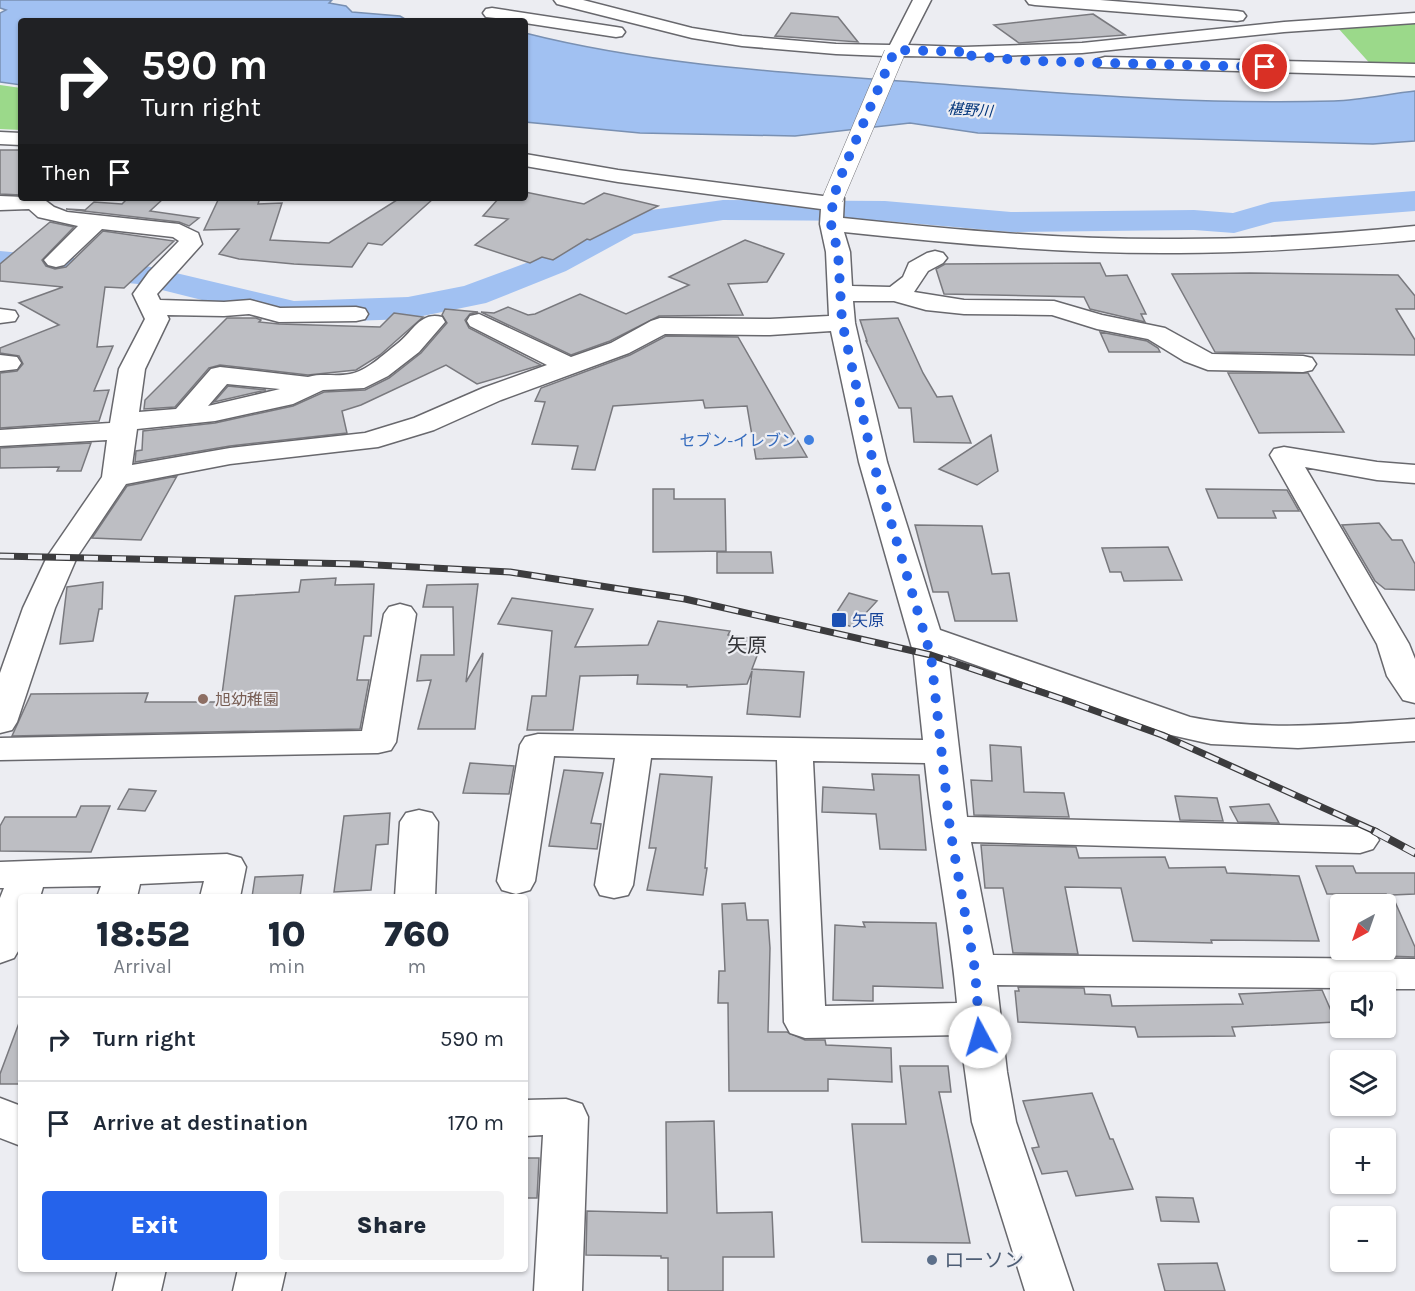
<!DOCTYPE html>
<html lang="en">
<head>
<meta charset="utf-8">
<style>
  :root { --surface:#fff; --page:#f2f2f3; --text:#1f2937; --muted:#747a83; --line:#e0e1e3; --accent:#2563eb }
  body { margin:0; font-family:Karla,"Noto Sans JP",sans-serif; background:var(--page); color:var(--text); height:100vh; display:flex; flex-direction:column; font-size:22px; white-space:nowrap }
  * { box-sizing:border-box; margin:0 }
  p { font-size:20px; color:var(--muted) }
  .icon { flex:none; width:33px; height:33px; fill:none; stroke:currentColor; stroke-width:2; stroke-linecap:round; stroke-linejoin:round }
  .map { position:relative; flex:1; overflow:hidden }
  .side { position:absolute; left:18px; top:894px; width:510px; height:378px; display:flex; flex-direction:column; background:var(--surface); border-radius:6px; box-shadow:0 2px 4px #0004 }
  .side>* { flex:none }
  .top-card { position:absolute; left:18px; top:18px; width:510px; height:183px; border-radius:6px; box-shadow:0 2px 4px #0004; background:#202124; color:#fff; overflow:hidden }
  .needle { width:39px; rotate:220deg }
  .buttons { position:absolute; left:1330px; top:894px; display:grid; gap:12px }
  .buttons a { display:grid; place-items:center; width:66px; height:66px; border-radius:6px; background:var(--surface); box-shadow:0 2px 4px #0004; font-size:30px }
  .pin { position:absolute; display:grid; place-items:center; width:51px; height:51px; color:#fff; margin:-26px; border:3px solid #fff; border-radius:50%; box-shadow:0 2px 6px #0007 }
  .me { position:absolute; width:66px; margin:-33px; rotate:354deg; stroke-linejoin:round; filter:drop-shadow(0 0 4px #0008) }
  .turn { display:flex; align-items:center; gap:21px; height:126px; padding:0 24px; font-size:27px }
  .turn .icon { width:78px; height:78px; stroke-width:2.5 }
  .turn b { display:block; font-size:42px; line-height:51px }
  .then { display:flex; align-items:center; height:57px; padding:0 24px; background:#0003; gap:12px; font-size:22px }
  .eta { display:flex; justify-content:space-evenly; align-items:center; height:102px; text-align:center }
  .eta b { font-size:36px; font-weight:800; line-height:42px }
  .action { display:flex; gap:12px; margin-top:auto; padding:12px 24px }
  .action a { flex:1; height:69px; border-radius:6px; background:var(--accent); color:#fff; font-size:24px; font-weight:800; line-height:69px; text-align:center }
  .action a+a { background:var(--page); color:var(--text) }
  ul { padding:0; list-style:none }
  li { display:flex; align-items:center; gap:18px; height:84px; padding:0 24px; border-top:2px solid var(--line) }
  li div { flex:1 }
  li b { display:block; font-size:22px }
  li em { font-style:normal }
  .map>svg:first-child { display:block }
  .green { fill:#9bd98a }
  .water { fill:#a1c1f2; stroke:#7990b2; stroke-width:1.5 }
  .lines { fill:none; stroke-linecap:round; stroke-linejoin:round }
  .river { fill:#a1c1f2; fill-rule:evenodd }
  .building { fill:#bdbec3; stroke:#79797e; stroke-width:1.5 }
  .minor-casing { stroke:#68686d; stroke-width:3 }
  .minor { fill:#fff; fill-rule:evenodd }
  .rail-far1-casing { stroke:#3c3c3e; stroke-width:7 }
  .rail-casing { stroke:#3c3c3e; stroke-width:8 }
  .rail-far1 { stroke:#ecedf2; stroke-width:4.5; stroke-dasharray:14; stroke-linecap:butt }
  .rail { stroke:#ecedf2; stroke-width:6; stroke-dasharray:17; stroke-linecap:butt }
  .minor-bridge-casing { stroke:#68686d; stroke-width:21; stroke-linecap:butt }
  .minor-bridge { stroke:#fff; stroke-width:20 }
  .route { stroke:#2563eb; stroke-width:10; stroke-dasharray:0 18 }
  .shop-dot { fill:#3f7fe0; stroke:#ecedf2; stroke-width:2 }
  .transit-dot { fill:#1a4fb4; stroke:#ecedf2; stroke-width:2 }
  .education-dot { fill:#8d6e63; stroke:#ecedf2; stroke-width:2 }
  .service-dot { fill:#5c6f8a; stroke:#ecedf2; stroke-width:2 }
  .labels { text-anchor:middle; stroke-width:4.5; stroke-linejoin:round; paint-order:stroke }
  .far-water-label { font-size:15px; font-style:italic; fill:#03367b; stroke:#ecedf2 }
  .shop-label { font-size:16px; fill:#366cbe; stroke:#ecedf2; text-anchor:end }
  .transit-label { font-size:16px; fill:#164399; stroke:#ecedf2; text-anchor:start }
  .education-label { font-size:16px; fill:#785e54; stroke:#ecedf2; text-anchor:start }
  .quarter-label { font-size:20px; fill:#35363a; stroke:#ecedf2 }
  .near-service-label { font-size:20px; fill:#4e5e75; stroke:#ecedf2; text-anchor:start }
</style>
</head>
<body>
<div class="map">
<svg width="1415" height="1291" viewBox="0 0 1415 1291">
  <rect width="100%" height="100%" fill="#ecedf2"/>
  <!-- green -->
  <path class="green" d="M 1415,22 L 1415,68 L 1374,68 L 1338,28 Z
    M 0,85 L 21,88 L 21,130 L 0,129 Z"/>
  <!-- water -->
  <path class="water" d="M 0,0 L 332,0 L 329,3 L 346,6 L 352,12 L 400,16 L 405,19 L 426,21 L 21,21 L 21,85 L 0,82 L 0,13 L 6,10 L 0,8 Z
    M 525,33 C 655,66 792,73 926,83 C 1061,93 1197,105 1334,101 C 1361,100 1388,94 1415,91 L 1415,141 L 1373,144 L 978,133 L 910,123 L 795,136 L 640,133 L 525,122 Z"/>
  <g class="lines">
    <!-- river -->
    <path class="river" d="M 1415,191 L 1415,211 L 1274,222 L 1234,233 L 1194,230 L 1011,232 L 885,221 L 723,220 L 634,234 L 566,271 L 486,303 L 408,319 L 294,323 L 138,284 L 0,271 L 0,251 L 138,264 L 294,301 L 408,297 L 464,286 L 542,257 L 611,219 L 651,210 L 723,200 L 885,201 L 1011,212 L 1194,210 L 1233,213 L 1271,202 Z"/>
  </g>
  <!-- building -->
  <path class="building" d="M 791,13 L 838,17 L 858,42 L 775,36 Z
    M 1093,14 L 1125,35 L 1019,43 L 994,25 Z
    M 0,150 L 21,150 L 21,195 L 0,194 Z
    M 525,192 L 584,204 L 604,193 L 658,206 L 590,240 L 587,239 L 553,260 L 542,257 L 530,263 L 475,245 L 508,219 L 483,216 L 499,198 L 525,198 Z
    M 128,198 L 164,198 L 150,211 L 199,218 L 189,226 L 179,222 L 66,209 L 85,210 L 94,202 L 122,204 Z
    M 219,198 L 260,198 L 258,204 L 282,203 L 270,240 L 329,243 L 400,198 L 434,198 L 382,245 L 368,243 L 352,267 L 294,264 L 239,259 L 219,254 L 239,229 L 204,230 Z
    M 50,222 L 74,227 L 42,260 L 46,266 L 55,269 L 66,267 L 103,231 L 174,241 L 124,288 L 105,287 L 97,347 L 113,346 L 94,391 L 109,390 L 99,421 L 0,428 L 0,373 L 17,371 L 23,364 L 19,356 L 0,353 L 0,348 L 59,325 L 19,303 L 63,287 L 0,281 L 0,264 Z
    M 745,240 L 784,254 L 767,282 L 728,284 L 743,315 L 659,316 L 610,341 L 571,355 L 481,312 L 494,313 L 508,307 L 528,315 L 535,314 L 580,294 L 626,314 L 689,285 L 669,277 Z
    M 1100,263 L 1106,276 L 1127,275 L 1146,314 L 1141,314 L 1145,322 L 1090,309 L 1084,297 L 944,294 L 936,269 L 945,264 Z
    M 1250,273 L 1398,275 L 1415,296 L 1415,309 L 1396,309 L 1415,340 L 1415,355 L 1215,352 L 1172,274 Z
    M 445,309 L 478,312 L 470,314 L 465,320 L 469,328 L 541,365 L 477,384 L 446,365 L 361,405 L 342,411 L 347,433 L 230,446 L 135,462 L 136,451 L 142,450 L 143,431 L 215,423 L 293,406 L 324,392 L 365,390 L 389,378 L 421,353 L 447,323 L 442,315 Z
    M 394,313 L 423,317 L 380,355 L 356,370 L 308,375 L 220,365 L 209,368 L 175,407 L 144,409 L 145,400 L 227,318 L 256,318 L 261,320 L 259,322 L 279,324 L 380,327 Z
    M 898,318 L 923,373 L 937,397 L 952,396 L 971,443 L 914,442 L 911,408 L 899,408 L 866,341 L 867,341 L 860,320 Z
    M 1100,332 L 1147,341 L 1158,348 L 1160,352 L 1109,352 Z
    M 666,336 L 738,337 L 807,457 L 756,459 L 747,406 L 705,408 L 703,400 L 613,406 L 595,470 L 572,469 L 578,446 L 532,444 L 545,402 L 535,401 L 541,388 L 630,355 Z
    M 1228,373 L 1308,373 L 1344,432 L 1259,433 Z
    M 228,386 L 266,390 L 214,402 Z
    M 991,435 L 998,471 L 977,485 L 939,469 Z
    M 91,443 L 81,471 L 57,471 L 59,467 L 0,468 L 0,448 Z
    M 177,476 L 141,540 L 92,538 L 127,486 Z
    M 653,489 L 674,489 L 674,499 L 725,499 L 726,551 L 653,552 Z
    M 1206,489 L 1287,490 L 1299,511 L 1273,511 L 1276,518 L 1218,518 Z
    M 1379,523 L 1392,540 L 1402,540 L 1415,564 L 1415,590 L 1385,589 L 1375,581 L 1342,525 Z
    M 915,525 L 982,526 L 992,574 L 1009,573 L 1017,621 L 955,621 L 948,592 L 933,592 Z
    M 1168,547 L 1182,580 L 1124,581 L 1121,572 L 1110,572 L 1102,548 Z
    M 717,552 L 771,552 L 773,573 L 717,573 Z
    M 336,578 L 335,585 L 374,584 L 371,636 L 364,636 L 357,680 L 369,680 L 360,729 L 12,736 L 31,694 L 148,693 L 145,702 L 221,702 L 235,596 L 299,592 L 301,580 Z
    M 103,582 L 102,609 L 99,609 L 93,641 L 60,644 L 67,587 Z
    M 478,584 L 466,682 L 483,653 L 475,729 L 418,729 L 431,680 L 417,681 L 421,655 L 454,655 L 453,607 L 423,607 L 427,585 Z
    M 849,593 L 877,601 L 853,627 L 831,621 Z
    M 512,598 L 593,609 L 575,647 L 648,645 L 658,621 L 730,631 L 728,635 L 763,640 L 752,669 L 804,672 L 800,717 L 747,714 L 752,671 L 747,684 L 687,687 L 687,685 L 637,684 L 638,675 L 580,676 L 573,730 L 527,730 L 532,696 L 546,696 L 552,631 L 498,624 Z
    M 990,745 L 1021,747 L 1024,792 L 1064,793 L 1069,817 L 974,815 L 971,780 L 992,781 Z
    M 470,763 L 514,766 L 509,794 L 463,793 Z
    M 564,770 L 603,773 L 591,823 L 601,824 L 597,849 L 549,846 Z
    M 660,774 L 712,777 L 705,868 L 707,868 L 703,895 L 647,890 L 656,848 L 649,848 Z
    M 872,774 L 919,775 L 926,850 L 880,849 L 876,814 L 822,812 L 823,787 L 874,790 Z
    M 129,789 L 156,791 L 145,811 L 118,809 Z
    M 1175,796 L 1217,798 L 1223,821 L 1180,820 Z
    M 1269,804 L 1279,823 L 1238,822 L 1230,807 Z
    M 81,806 L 110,806 L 91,852 L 0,851 L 0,826 L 5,817 L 76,817 Z
    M 390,813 L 388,844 L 376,845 L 371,890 L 334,892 L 344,816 Z
    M 981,845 L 1076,847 L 1079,858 L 1165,857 L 1169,868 L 1225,867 L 1227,873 L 1299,876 L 1319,941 L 1211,940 L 1212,943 L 1133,941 L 1121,888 L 1065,887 L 1078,954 L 1013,953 L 1003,888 L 985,888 Z
    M 1316,866 L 1353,866 L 1356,873 L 1415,873 L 1415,894 L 1392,895 L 1415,947 L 1415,957 L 1386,956 L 1386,894 L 1327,894 Z
    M 303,875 L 300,897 L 252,897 L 255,877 Z
    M 745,903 L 747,920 L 768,920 L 770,948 L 768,1032 L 787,1032 L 805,1040 L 825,1040 L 826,1045 L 891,1048 L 892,1082 L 828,1079 L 828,1091 L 729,1091 L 728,1003 L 718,1003 L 719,971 L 725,971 L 722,904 Z
    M 863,922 L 936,923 L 943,988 L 873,986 L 873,1001 L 833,1000 L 835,925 L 865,927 Z
    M 1018,987 L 1084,988 L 1085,994 L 1110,995 L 1112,1006 L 1243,1004 L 1239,994 L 1322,990 L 1336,1022 L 1232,1027 L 1235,1036 L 1138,1037 L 1135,1027 L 1018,1022 L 1015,991 L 1019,991 Z
    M 19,1023 L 21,1024 L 21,1084 L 0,1084 L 0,1074 Z
    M 900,1066 L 948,1066 L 951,1092 L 939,1092 L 970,1243 L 862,1242 L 852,1124 L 906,1124 Z
    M 1092,1093 L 1110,1139 L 1113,1139 L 1133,1189 L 1076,1196 L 1067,1171 L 1042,1174 L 1032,1148 L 1039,1147 L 1023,1101 Z
    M 714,1121 L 717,1213 L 772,1212 L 774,1257 L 723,1257 L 723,1291 L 668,1291 L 668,1258 L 661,1258 L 661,1256 L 586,1255 L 587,1211 L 667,1213 L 666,1122 Z
    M 525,1158 L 539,1158 L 537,1198 L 525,1198 Z
    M 1156,1197 L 1193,1198 L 1199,1222 L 1161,1221 Z
    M 1217,1263 L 1225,1291 L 1165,1291 L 1158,1264 Z"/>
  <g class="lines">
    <defs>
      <path id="minor" d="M 554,0 L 583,0 L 692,28 L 742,36 L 836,44 L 890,45 L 913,0 L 931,0 L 908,45 L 964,47 L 1082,43 L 1284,22 L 1415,13 L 1415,23 L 1284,32 L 1082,53 L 964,57 L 902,56 L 894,60 L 886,56 L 836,54 L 742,46 L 692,38 L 557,4 Z
        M 1026,0 L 1100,0 L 1237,11 L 1243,12 L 1246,16 L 1243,20 L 1237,21 L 1035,5 L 1029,4 Z
        M 492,8 L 616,27 L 622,28 L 625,32 L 622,36 L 616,37 L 525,23 L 525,21 L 486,17 L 483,13 L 486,9 Z
        M 1105,57 L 1415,64 L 1415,76 L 1098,67 L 1096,63 L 1098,59 Z
        M 0,132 L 21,133 L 21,145 L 0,144 Z
        M 525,154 L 618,170 L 823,196 L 833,191 L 841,193 L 844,198 L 843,218 C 954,230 1066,240 1179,239 C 1258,239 1336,234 1415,226 L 1415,240 C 1337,247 1258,253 1179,253 C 1067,254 956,244 844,232 L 850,252 L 852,286 L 890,287 L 903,277 L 909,263 L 927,253 L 935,251 L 943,253 L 947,258 L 943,263 L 928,271 L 914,292 L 964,300 L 1054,301 L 1102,315 L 1165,328 L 1212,354 L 1303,356 L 1312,358 L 1316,364 L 1312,370 L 1303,372 L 1208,370 L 1184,361 L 1148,339 L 1097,329 L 1052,315 L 964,314 L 926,310 L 894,301 L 853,301 L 855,323 L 887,462 L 940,630 L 1190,717 C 1265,732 1340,724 1415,719 L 1415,741 L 1298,748 L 1211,744 L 1171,735 L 948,655 L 967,817 L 1360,827 L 1373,831 L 1379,840 L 1373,849 L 1360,853 L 971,842 L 993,955 L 1415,959 L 1415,989 L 1386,989 L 1386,982 L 1341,982 L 1341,988 L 997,985 L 1007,1072 L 1016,1122 L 1073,1291 L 1025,1291 L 972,1122 L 960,1035 L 805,1038 L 790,1033 L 784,1022 L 777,760 L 651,758 L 633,885 L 628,895 L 614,898 L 600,895 L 595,885 L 615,758 L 554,756 L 535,881 L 530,890 L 516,894 L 502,890 L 497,881 L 520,745 L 525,737 L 538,734 L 923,740 L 914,655 L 859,462 L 831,331 L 770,335 L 665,334 L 629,353 L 501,400 L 434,430 L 378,447 L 230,464 L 126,484 L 77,557 L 55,608 L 17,722 L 12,730 L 0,733 L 0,673 L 23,608 L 47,557 L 102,477 L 107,440 L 0,446 L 0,430 L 110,423 L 119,369 L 145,319 L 133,294 L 149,272 L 179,241 L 173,237 L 102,229 L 64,265 L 56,267 L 48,265 L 44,260 L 78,226 L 38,217 L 29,209 L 0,210 L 0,196 L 48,198 L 46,201 L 54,207 L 67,212 L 179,224 L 198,233 L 202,244 L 157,294 L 160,300 L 224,302 L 250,300 L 280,308 L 356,307 L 365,309 L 368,314 L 365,319 L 356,321 L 279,322 L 249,314 L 224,316 L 167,315 L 169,319 L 145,369 L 139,412 L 176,409 L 211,369 L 220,367 L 308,377 C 322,373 336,377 350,374 C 367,371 384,354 397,344 C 413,332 420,311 442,317 L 445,322 L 419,352 L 388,376 L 364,388 L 323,390 L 293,404 L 215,421 L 137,429 L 132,465 L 230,448 L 365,433 L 414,418 L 483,388 L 547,365 L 470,326 L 467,321 L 470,316 L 479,314 L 571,357 L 611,343 L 651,321 L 660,318 L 770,319 L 829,316 L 826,252 L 820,224 L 821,209 L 618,182 L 525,166 ZM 227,384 L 280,389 L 208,406 ZM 813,761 L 925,763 C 933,844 950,923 957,1003 L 825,1006 Z
        M 0,309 L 15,311 L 18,316 L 15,321 L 0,323 Z
        M 0,355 L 17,357 L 21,363 L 17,369 L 0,371 Z
        M 1284,447 L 1377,462 L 1415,465 L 1415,483 L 1377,480 L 1305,467 L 1409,644 L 1415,659 L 1415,703 L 1403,700 L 1387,676 L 1377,644 L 1270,455 L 1274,449 Z
        M 400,604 L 411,607 L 416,614 L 396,742 L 391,750 L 378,753 L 0,760 L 0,738 L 362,731 L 384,614 L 389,607 Z
        M 419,810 L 432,813 L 438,822 L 435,897 L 395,897 L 400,822 L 406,813 Z
        M 227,854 L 241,858 L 246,867 L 240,897 L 200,897 L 204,881 L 140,884 L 137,897 L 97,897 L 101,886 L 43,887 L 40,897 L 21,897 L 21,946 L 14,958 L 0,963 L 0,898 L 4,888 L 0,888 L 0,862 Z
        M 0,1098 L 21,1106 L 21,1146 L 0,1138 Z
        M 566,1099 L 582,1104 L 588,1117 L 582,1291 L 534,1291 L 543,1135 L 525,1136 L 525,1100 Z
        M 118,1269 L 166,1269 L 161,1291 L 113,1291 Z
        M 238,1269 L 286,1269 L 281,1291 L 233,1291 Z"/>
    </defs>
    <!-- minor casing -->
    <use href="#minor" class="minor-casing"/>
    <!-- minor -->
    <use href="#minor" class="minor"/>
    <defs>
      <path id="rail-far1" d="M 0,556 L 357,564 L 510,572 L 685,599 L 931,655 L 1065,700 L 1162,735 L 1377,832"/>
      <path id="rail" d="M 1374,831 L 1415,853"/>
    </defs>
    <!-- rail-far1 casing -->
    <use href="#rail-far1" class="rail-far1-casing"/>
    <!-- rail casing -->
    <use href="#rail" class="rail-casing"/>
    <!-- rail-far1 -->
    <use href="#rail-far1" class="rail-far1"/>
    <!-- rail -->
    <use href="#rail" class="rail"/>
    <defs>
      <path id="minor-bridge" d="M 833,198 L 894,54"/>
    </defs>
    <!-- minor-bridge casing -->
    <use href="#minor-bridge" class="minor-bridge-casing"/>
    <!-- minor-bridge -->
    <use href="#minor-bridge" class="minor-bridge"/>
  </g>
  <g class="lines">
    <!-- route -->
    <path class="route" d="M 980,1037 L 975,970 L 950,829 L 931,656 L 873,462 L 842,322 L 838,252 L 831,224 L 833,198 L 844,168 L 895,50 L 964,52 L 962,55 L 1030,61 L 1265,67"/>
  </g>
  <!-- markers -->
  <circle class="shop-dot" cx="809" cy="440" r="6"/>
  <rect class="transit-dot" x="831" y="612" width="16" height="16" rx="3"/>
  <circle class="education-dot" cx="203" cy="699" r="6"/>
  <circle class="service-dot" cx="932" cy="1260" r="6"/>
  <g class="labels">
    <!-- far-water labels -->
    <g class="far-water-label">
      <text transform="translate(970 110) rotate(4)" y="5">椹野川</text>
    </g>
    <!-- shop labels -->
    <g class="shop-label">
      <text x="797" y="446">セブン-イレブン</text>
    </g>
    <!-- transit labels -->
    <g class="transit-label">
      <text x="852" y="626">矢原</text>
    </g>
    <!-- education labels -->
    <g class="education-label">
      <text x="215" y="705">旭幼稚園</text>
    </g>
    <!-- quarter labels -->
    <g class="quarter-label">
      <text x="747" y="652">矢原</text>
    </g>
    <!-- near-service labels -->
    <g class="near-service-label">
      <text x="944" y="1267">ローソン</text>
    </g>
  </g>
</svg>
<div class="buttons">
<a><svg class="needle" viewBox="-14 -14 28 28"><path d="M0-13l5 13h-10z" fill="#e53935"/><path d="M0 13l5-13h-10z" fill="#747a83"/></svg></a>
<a><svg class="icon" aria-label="sound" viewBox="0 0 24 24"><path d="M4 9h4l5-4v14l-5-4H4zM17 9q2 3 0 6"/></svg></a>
<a><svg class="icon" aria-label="layers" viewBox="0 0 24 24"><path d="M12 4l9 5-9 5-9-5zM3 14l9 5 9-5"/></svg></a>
<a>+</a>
<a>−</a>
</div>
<div class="pin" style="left:1265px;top:67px;background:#d93025"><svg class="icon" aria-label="arrive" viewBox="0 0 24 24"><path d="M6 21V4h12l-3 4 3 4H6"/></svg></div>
<svg class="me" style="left:980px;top:1037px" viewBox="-20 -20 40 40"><circle r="19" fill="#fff"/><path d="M0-13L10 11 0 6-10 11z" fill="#2563eb"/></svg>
<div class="top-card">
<div class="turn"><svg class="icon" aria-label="right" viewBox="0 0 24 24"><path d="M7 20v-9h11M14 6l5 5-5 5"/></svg><div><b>590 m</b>Turn right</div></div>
<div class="then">Then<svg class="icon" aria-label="arrive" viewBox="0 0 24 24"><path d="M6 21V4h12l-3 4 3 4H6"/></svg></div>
</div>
<section class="side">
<div class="eta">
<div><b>18:52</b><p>Arrival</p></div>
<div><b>10</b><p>min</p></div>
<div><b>760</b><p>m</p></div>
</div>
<ul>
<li><svg class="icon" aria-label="right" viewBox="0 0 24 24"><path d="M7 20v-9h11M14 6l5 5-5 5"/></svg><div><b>Turn right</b></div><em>590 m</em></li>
<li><svg class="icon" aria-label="arrive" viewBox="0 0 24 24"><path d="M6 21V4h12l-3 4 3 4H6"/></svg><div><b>Arrive at destination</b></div><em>170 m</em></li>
</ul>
<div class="action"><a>Exit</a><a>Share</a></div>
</section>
</div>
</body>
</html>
